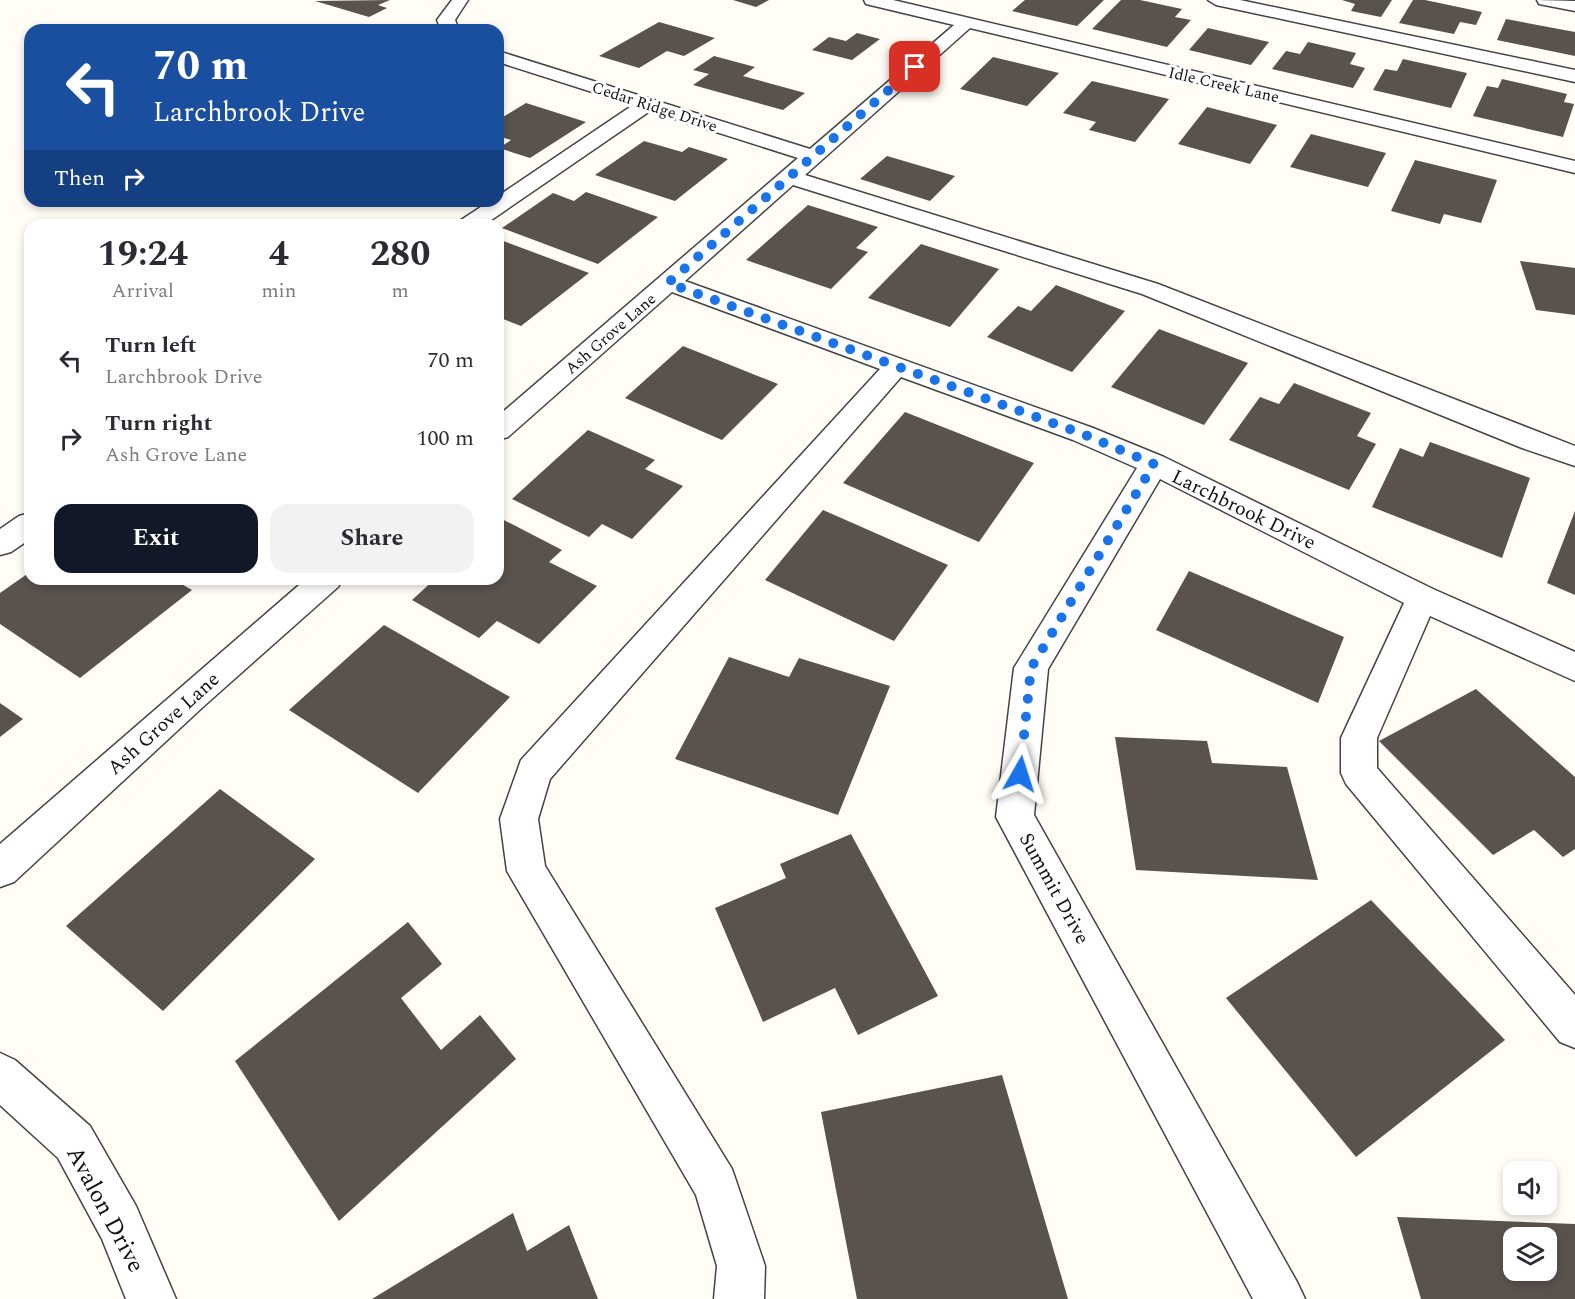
<!DOCTYPE html>
<html lang="en">
<head>
<meta charset="utf-8">
<style>
  :root { --surface:#fff; --page:#f2f2f3; --text:#2b2b33; --muted:#7c7c81; --accent:#111827 }
  body { margin:0; font-family:Spectral,serif; background:var(--page); color:var(--text); height:100vh; display:flex; flex-direction:column; font-size:22px; white-space:nowrap }
  * { box-sizing:border-box; margin:0 }
  p { font-size:20px; color:var(--muted) }
  .icon { flex:none; width:33px; height:33px; fill:none; stroke:currentColor; stroke-width:2; stroke-linecap:round; stroke-linejoin:round }
  .map { position:relative; flex:1; overflow:hidden }
  .details { position:absolute; left:24px; top:219px; width:480px; height:366px; display:flex; flex-direction:column; background:var(--surface); border-radius:18px; box-shadow:0 3px 9px #0003 }
  .details>* { flex:none }
  .banner { position:absolute; left:24px; top:24px; width:480px; height:183px; border-radius:18px; box-shadow:0 3px 9px #0003; background:#1a4fa0; color:#fff; overflow:hidden }
  .tools { position:absolute; left:1503px; top:1161px; display:grid; gap:12px }
  .tools a { display:grid; place-items:center; width:54px; height:54px; border-radius:12px; background:var(--surface); box-shadow:0 3px 9px #0003; font-size:30px }
  .pin { position:absolute; display:grid; place-items:center; width:51px; height:51px; color:#fff; margin:-26px; border-radius:12px; box-shadow:0 3px 9px #0006 }
  .me { position:absolute; width:66px; margin:-33px; rotate:6deg; stroke-linejoin:round; filter:drop-shadow(0 0 4px #0008) }
  .turn { display:flex; align-items:center; gap:21px; height:126px; padding:0 30px; font-size:27px }
  .turn .icon { width:78px; height:78px; stroke-width:2.5 }
  .turn b { display:block; font-size:42px; line-height:51px }
  .then { display:flex; align-items:center; height:57px; padding:0 30px; background:#0003; gap:12px; font-size:22px }
  .eta { display:flex; justify-content:space-evenly; align-items:center; height:102px; text-align:center }
  .eta b { font-size:36px; font-weight:700; line-height:42px }
  .cta { display:flex; gap:12px; margin-top:auto; padding:12px 30px }
  .cta a { flex:1; height:69px; border-radius:18px; background:var(--accent); color:#fff; font-size:24px; font-weight:700; line-height:69px; text-align:center }
  .cta a+a { background:var(--page); color:var(--text) }
  ul { padding:0; list-style:none }
  li { display:flex; align-items:center; gap:18px; height:78px; padding:0 30px }
  li div { flex:1 }
  li b { display:block; font-size:22px }
  li em { font-style:normal }
  .map>svg:first-child { display:block }
  .building { fill:#5a524d; fill-rule:evenodd }
  .lines { fill:none; stroke-linecap:round; stroke-linejoin:round }
  .minor-casing { stroke:#444; stroke-width:3 }
  .minor { fill:#fff; fill-rule:evenodd }
  .route { stroke:#1a73e8; stroke-width:10; stroke-dasharray:0 18 }
  .labels { text-anchor:middle; stroke-width:6; stroke-linejoin:round; paint-order:stroke }
  .far-street-label { font-size:16px; fill:#111; stroke:#fff }
  .street-label { font-size:20px; fill:#111; stroke:#fff }
  .near-street-label { font-size:24px; fill:#111; stroke:#fff }
</style>
</head>
<body>
<div class="map">
<svg width="1575" height="1299" viewBox="0 0 1575 1299">
  <rect width="100%" height="100%" fill="#fffdf5"/>
  <!-- building -->
  <path class="building" d="M 390,0 L 378,5 L 387,8 L 369,17 L 315,1 Z
    M 733,0 L 769,0 L 756,7 Z
    M 1025,0 L 1104,0 L 1077,26 L 1012,11 Z
    M 1121,0 L 1140,0 L 1182,9 L 1175,17 L 1191,20 L 1167,47 L 1092,29 Z
    M 1342,0 L 1392,0 L 1381,17 L 1351,11 L 1355,4 Z
    M 1413,0 L 1425,0 L 1482,12 L 1476,25 L 1460,22 L 1454,34 L 1399,23 Z
    M 1506,19 L 1575,32 L 1575,56 L 1497,40 Z
    M 659,22 L 715,38 L 684,56 L 667,51 L 639,68 L 599,56 Z
    M 1208,28 L 1269,42 L 1251,65 L 1189,50 Z
    M 857,33 L 880,39 L 852,60 L 812,50 L 829,37 L 846,41 Z
    M 1308,42 L 1356,53 L 1350,64 L 1365,68 L 1353,88 L 1272,69 L 1286,51 L 1300,54 Z
    M 714,56 L 755,67 L 743,76 L 805,93 L 783,110 L 693,85 L 709,74 L 693,70 Z
    M 993,57 L 1059,73 L 1027,106 L 960,89 Z
    M 1403,59 L 1467,73 L 1451,108 L 1373,90 L 1385,69 L 1397,71 Z
    M 1502,79 L 1567,94 L 1564,102 L 1574,104 L 1563,137 L 1473,116 L 1487,86 L 1498,88 Z
    M 1092,81 L 1169,99 L 1135,142 L 1089,130 L 1096,122 L 1063,113 Z
    M 526,103 L 586,122 L 530,158 L 499,148 L 511,140 L 498,136 L 498,120 Z
    M 1207,107 L 1277,125 L 1250,164 L 1178,144 Z
    M 1311,134 L 1386,153 L 1368,187 L 1290,167 Z
    M 644,141 L 682,152 L 689,147 L 728,159 L 675,201 L 595,175 Z
    M 887,156 L 955,176 L 930,201 L 860,179 Z
    M 1415,160 L 1497,180 L 1481,223 L 1444,214 L 1440,224 L 1391,211 Z
    M 586,192 L 658,217 L 598,264 L 502,228 L 553,193 L 574,201 Z
    M 808,205 L 878,227 L 856,248 L 868,252 L 831,289 L 746,260 Z
    M 498,239 L 589,273 L 521,326 L 498,317 Z
    M 921,244 L 999,269 L 950,327 L 868,298 Z
    M 1520,261 L 1575,268 L 1575,315 L 1536,310 Z
    M 1056,285 L 1125,311 L 1072,372 L 987,337 L 1018,306 L 1031,311 Z
    M 1159,329 L 1248,363 L 1204,425 L 1111,387 Z
    M 683,346 L 778,384 L 722,440 L 625,398 Z
    M 1294,383 L 1371,413 L 1357,436 L 1376,444 L 1349,490 L 1229,440 L 1260,397 L 1279,404 Z
    M 905,412 L 1034,463 L 979,542 L 843,483 Z
    M 588,430 L 655,460 L 645,469 L 683,486 L 632,539 L 602,524 L 589,537 L 512,499 Z
    M 1430,442 L 1530,478 L 1502,558 L 1372,507 L 1400,448 L 1423,457 Z
    M 823,510 L 948,565 L 894,641 L 765,580 Z
    M 1575,511 L 1575,595 L 1547,583 Z
    M 502,519 L 562,550 L 549,562 L 597,586 L 539,644 L 497,621 L 479,638 L 412,600 L 435,579 L 498,579 L 498,523 Z
    M 1189,571 L 1344,637 L 1318,703 L 1156,630 Z
    M 30,572 L 30,579 L 173,579 L 192,590 L 80,678 L 0,624 L 0,593 Z
    M 384,625 L 510,697 L 418,793 L 289,710 Z
    M 729,657 L 789,677 L 799,658 L 890,686 L 838,815 L 675,759 Z
    M 1476,689 L 1575,777 L 1575,849 L 1563,857 L 1534,830 L 1493,855 L 1379,741 Z
    M 0,703 L 23,719 L 0,737 Z
    M 1115,737 L 1207,741 L 1212,763 L 1287,767 L 1318,880 L 1136,870 Z
    M 220,789 L 315,859 L 163,1011 L 66,926 Z
    M 851,834 L 938,996 L 858,1035 L 835,988 L 763,1022 L 715,908 L 786,878 L 780,864 Z
    M 1371,900 L 1505,1040 L 1356,1157 L 1226,998 Z
    M 408,922 L 442,964 L 401,998 L 441,1050 L 480,1015 L 516,1059 L 339,1221 L 235,1061 Z
    M 1002,1075 L 1068,1299 L 857,1299 L 821,1112 Z
    M 513,1213 L 527,1251 L 569,1225 L 598,1299 L 372,1299 Z
    M 1397,1217 L 1575,1224 L 1575,1299 L 1421,1299 ZM 1514,1238 L 1546,1238 L 1546,1270 L 1514,1270 Z"/>
  <g class="lines">
    <defs>
      <path id="minor" d="M 452,0 L 468,0 L 455,20 L 459,30 L 441,30 L 437,20 Z
        M 864,0 L 893,0 L 1575,161 L 1575,173 L 970,28 L 805,175 L 1158,284 L 1575,446 L 1575,466 L 1522,448 L 1142,294 L 793,185 L 685,281 L 1093,428 L 1164,457 L 1433,589 L 1575,652 L 1575,681 L 1430,616 L 1377,738 L 1377,768 L 1575,995 L 1575,1048 L 1560,1042 L 1346,784 L 1341,773 L 1341,738 L 1404,603 L 1160,479 L 1048,669 L 1034,815 L 1297,1282 L 1305,1299 L 1253,1299 L 996,817 L 1014,668 L 1137,468 L 1073,440 L 901,377 L 550,779 L 538,819 L 545,866 L 732,1169 L 765,1266 L 764,1299 L 714,1299 L 717,1266 L 696,1195 L 507,871 L 500,819 L 521,760 L 880,369 L 672,292 L 508,437 L 498,440 L 498,416 L 798,158 L 650,111 L 484,225 L 458,225 L 461,220 L 490,201 L 498,201 L 498,196 L 633,105 L 498,62 L 498,51 L 810,149 L 954,25 L 866,4 Z
        M 1208,0 L 1240,0 L 1575,70 L 1575,82 L 1216,5 Z
        M 1537,0 L 1575,1 L 1575,11 L 1539,4 Z
        M 30,513 L 30,539 L 11,552 L 0,555 L 0,529 L 19,516 Z
        M 306,579 L 343,579 L 338,587 L 204,706 L 14,882 L 0,887 L 0,844 Z
        M 0,1053 L 15,1060 L 90,1126 L 136,1206 L 176,1299 L 126,1299 L 102,1239 L 58,1158 L 0,1105 Z"/>
    </defs>
    <!-- minor casing -->
    <use href="#minor" class="minor-casing"/>
    <!-- minor -->
    <use href="#minor" class="minor"/>
  </g>
  <g class="lines">
    <!-- route -->
    <path class="route" d="M 915,67 L 668,283 L 1083,434 L 1154,464 L 1031,668 L 1020,774"/>
  </g>
  <g class="labels">
    <!-- far-street labels -->
    <g class="far-street-label">
      <text transform="translate(1224 84) rotate(13)" y="6">Idle Creek Lane</text>
      <text transform="translate(655 106) rotate(18)" y="6">Cedar Ridge Drive</text>
      <text transform="translate(610 333) rotate(-41)" y="6">Ash Grove Lane</text>
    </g>
    <!-- street labels -->
    <g class="street-label">
      <text transform="translate(1244 509) rotate(26)" y="7">Larchbrook Drive</text>
      <text transform="translate(163 723) rotate(-42)" y="7">Ash Grove Lane</text>
      <text transform="translate(1055 888) rotate(61)" y="7">Summit Drive</text>
    </g>
    <!-- near-street labels -->
    <g class="near-street-label">
      <text transform="translate(106 1209) rotate(62)" y="8">Avalon Drive</text>
    </g>
  </g>
</svg>
<div class="tools">
<a><svg class="icon" aria-label="sound" viewBox="0 0 24 24"><path d="M4 9h4l5-4v14l-5-4H4zM17 9q2 3 0 6"/></svg></a>
<a><svg class="icon" aria-label="layers" viewBox="0 0 24 24"><path d="M12 4l9 5-9 5-9-5zM3 14l9 5 9-5"/></svg></a>
</div>
<div class="pin" style="left:915px;top:67px;background:#d93025"><svg class="icon" aria-label="arrive" viewBox="0 0 24 24"><path d="M6 21V4h12l-3 4 3 4H6"/></svg></div>
<svg class="me" style="left:1020px;top:774px" viewBox="-20 -20 40 40"><path d="M0-17L14 15 0 8-14 15z" fill="#1a73e8" stroke="#fff" stroke-width="4"/></svg>
<div class="banner">
<div class="turn"><svg class="icon" aria-label="left" viewBox="0 0 24 24"><path d="M17 20v-9H6M10 6l-5 5 5 5"/></svg><div><b>70 m</b>Larchbrook Drive</div></div>
<div class="then">Then<svg class="icon" aria-label="right" viewBox="0 0 24 24"><path d="M7 20v-9h11M14 6l5 5-5 5"/></svg></div>
</div>
<section class="details">
<div class="eta">
<div><b>19:24</b><p>Arrival</p></div>
<div><b>4</b><p>min</p></div>
<div><b>280</b><p>m</p></div>
</div>
<ul>
<li><svg class="icon" aria-label="left" viewBox="0 0 24 24"><path d="M17 20v-9H6M10 6l-5 5 5 5"/></svg><div><b>Turn left</b><p>Larchbrook Drive</p></div><em>70 m</em></li>
<li><svg class="icon" aria-label="right" viewBox="0 0 24 24"><path d="M7 20v-9h11M14 6l5 5-5 5"/></svg><div><b>Turn right</b><p>Ash Grove Lane</p></div><em>100 m</em></li>
</ul>
<div class="cta"><a>Exit</a><a>Share</a></div>
</section>
</div>
</body>
</html>
